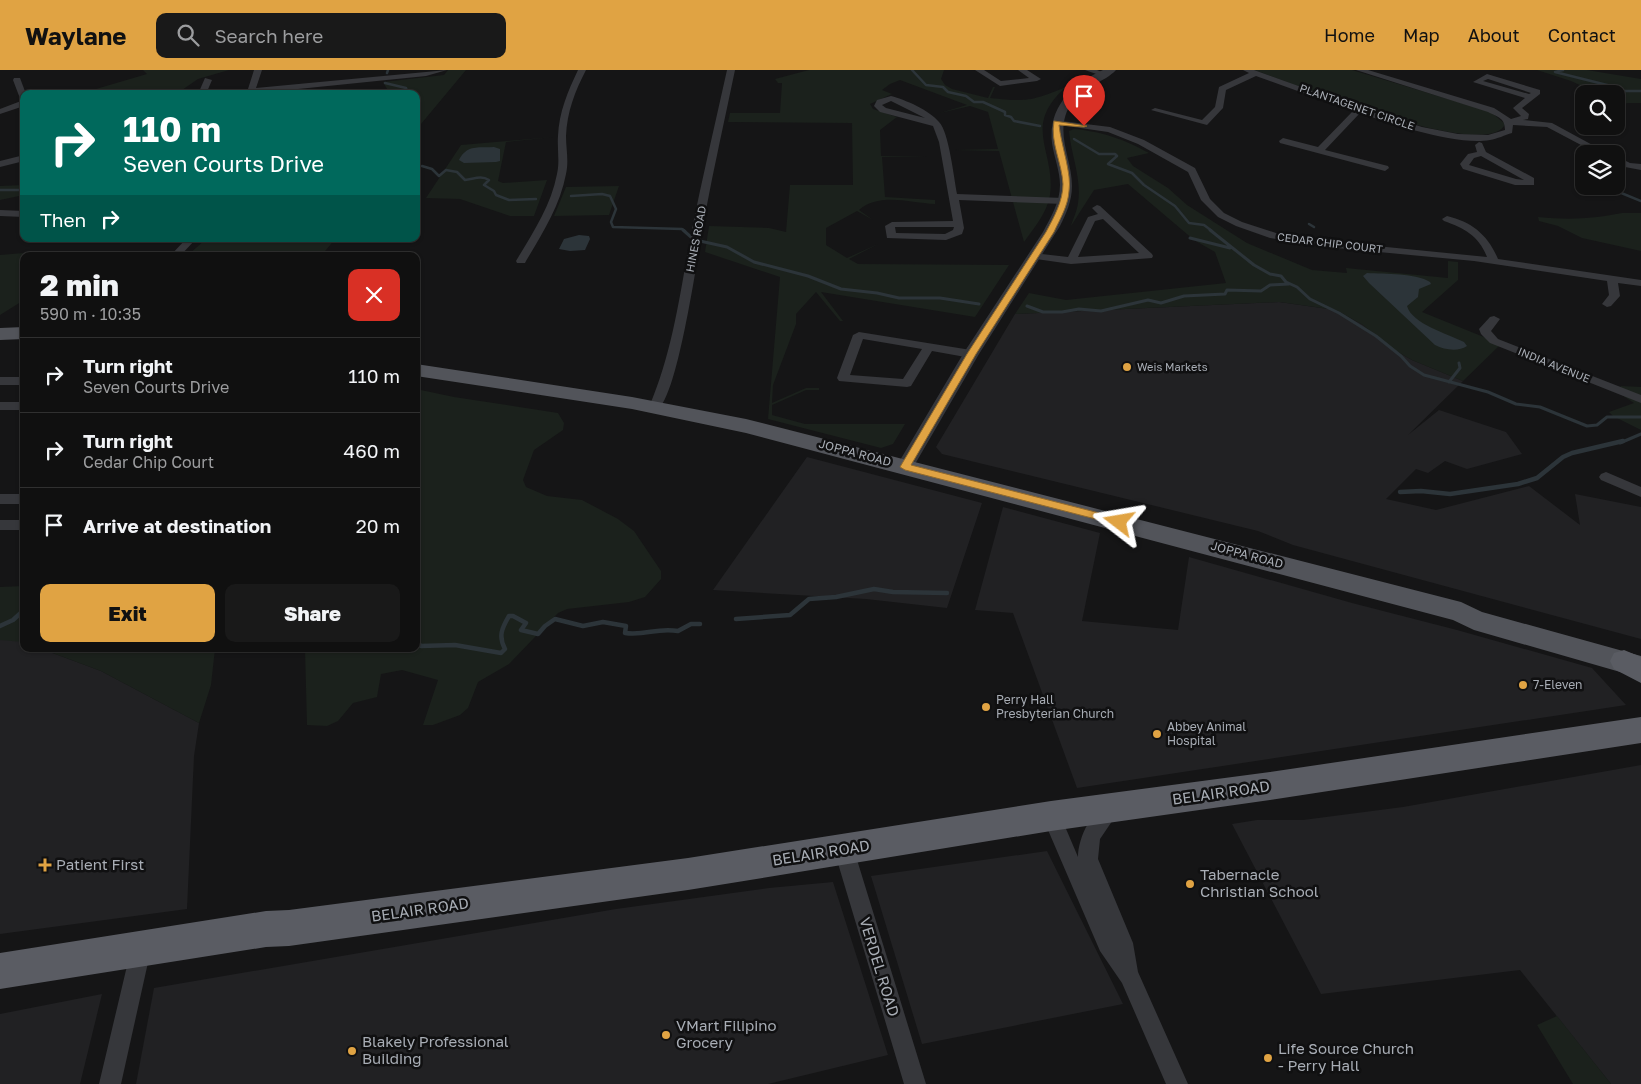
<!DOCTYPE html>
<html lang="en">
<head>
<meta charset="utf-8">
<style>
  :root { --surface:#101010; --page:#191919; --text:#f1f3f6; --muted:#9c9d9f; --line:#303030; --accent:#e0a343 }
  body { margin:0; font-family:"Golos Text",sans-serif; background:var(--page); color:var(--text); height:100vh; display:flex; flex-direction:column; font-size:19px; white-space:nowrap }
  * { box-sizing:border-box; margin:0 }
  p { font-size:16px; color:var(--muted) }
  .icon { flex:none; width:28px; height:28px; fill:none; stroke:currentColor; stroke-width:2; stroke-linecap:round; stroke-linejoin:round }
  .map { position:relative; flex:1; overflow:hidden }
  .sheet { position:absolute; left:20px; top:182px; width:400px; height:400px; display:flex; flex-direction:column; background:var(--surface); border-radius:10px; box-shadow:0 1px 4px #0004,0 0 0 1px var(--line) }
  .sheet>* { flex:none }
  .guide { position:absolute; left:20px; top:20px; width:400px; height:152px; border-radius:10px; box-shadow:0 1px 4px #0004,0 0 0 1px var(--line); background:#00695c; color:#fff; overflow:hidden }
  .tools { position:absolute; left:1575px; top:15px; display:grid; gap:10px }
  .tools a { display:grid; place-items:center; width:50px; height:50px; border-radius:10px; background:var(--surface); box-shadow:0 1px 4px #0004,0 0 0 1px var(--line); font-size:25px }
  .pin { position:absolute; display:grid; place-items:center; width:42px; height:42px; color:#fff; margin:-51px -21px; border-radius:50% 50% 50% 0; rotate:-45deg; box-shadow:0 0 5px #0007 }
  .pin .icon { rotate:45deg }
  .me { position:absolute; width:55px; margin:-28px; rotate:284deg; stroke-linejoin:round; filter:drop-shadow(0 0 4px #0008) }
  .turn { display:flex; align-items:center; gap:18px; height:105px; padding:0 20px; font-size:22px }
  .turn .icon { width:65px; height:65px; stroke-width:2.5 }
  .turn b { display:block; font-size:35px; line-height:42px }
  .then { display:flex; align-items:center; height:48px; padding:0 20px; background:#0003; gap:10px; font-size:19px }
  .round { display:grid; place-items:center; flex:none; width:52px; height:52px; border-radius:10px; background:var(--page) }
  .overview { display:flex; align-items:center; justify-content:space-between; height:85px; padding:0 20px }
  h1 { font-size:30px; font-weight:800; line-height:38px }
  .button { display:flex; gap:10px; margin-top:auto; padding:10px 20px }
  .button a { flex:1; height:58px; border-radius:10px; background:var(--accent); color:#111; font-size:20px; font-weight:800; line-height:58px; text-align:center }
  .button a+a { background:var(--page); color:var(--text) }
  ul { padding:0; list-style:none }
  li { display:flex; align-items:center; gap:15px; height:75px; padding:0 20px; border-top:1px solid var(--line) }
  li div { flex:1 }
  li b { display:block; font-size:19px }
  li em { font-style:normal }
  header { display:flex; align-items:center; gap:30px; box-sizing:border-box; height:70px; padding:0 25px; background:var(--accent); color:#111 }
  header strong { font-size:24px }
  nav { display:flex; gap:28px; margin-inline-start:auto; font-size:18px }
  .search { width:350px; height:45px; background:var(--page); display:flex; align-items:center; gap:12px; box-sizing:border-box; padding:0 18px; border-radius:10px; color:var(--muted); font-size:19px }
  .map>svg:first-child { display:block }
  .built { fill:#212123 }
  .green { fill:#1b211c }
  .water { fill:#2c3439 }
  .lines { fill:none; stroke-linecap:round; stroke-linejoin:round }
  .stream-far2 { stroke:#2c3439; stroke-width:2.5 }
  .stream-far1 { stroke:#2c3439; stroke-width:3 }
  .stream { stroke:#2c3439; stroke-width:4.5 }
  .minor { fill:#36373b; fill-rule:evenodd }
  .tertiary { fill:#36373b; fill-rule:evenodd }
  .primary { fill:#52545a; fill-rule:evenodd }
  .trunk { fill:#5a5c63; fill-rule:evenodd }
  .route { fill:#e0a343; stroke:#926a2c }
  .poi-dot { fill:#e0a343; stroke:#101011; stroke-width:2 }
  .labels { text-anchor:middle; stroke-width:5; stroke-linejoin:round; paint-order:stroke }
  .far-street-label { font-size:11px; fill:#a8adb5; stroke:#101011 }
  .far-poi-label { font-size:11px; fill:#a8adb5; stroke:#101011; text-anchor:start }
  .street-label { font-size:12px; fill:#a8adb5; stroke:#101011 }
  .poi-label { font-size:12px; fill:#a8adb5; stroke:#101011; text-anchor:start }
  .near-street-label { font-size:15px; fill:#a8adb5; stroke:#101011 }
  .near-poi-label { font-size:15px; fill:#a8adb5; stroke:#101011; text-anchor:start }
</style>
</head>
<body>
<header>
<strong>Waylane</strong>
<div class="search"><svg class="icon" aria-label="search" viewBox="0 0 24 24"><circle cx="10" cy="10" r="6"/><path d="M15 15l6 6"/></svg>Search here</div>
<nav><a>Home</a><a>Map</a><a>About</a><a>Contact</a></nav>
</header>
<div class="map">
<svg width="1641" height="1014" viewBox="0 0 1641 1014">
  <rect width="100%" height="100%" fill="#151516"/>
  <!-- built -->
  <path class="built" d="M 1279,232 L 1336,240 L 1363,255 L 1389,277 L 1412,290 L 1463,311 L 1408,365 L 1439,340 L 1506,362 L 1522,384 L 1467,399 L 1445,391 L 1428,403 L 1416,399 L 1386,429 L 1436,440 L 1529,416 L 1580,455 L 1575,424 L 1641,437 L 1641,569 L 1293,475 L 1258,461 L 942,384 L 936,377 L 1015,244 Z
    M 807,387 L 982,433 L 947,538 L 866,529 L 713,520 Z
    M 1003,437 L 1100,463 L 1082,551 L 1178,560 L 1189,487 L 1352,533 L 1457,560 L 1592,598 L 1626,635 L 1077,718 L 1013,543 L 975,540 Z
    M 17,569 L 24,572 L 24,579 L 42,579 L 101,601 L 199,653 L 194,686 L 187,839 L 0,864 L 0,570 Z
    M 1641,695 L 1641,1014 L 1611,1014 L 1520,900 L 1321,924 L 1232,754 L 1257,750 L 1303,750 L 1403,737 Z
    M 1047,781 L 1123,934 L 922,974 L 871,806 Z
    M 833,812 L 888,985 L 768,1014 L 136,1014 L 154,918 L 616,839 L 769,818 Z
    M 102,924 L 80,1014 L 0,1014 L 0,944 Z"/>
  <!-- green -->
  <path class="green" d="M 143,0 L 229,0 L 198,9 L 182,20 L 162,24 L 98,24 L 96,19 L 147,4 Z
    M 448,0 L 466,0 L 416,60 L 416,24 L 390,24 L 383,12 L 444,5 Z
    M 809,0 L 944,0 L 941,9 L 945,15 L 952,19 L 988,28 L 993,17 L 995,17 L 990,28 C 1027,32 1032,31 1066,17 C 1021,57 1056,80 1050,125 C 1047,143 1034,158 1024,172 L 999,81 L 954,80 L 998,79 L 988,42 L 970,36 L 940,43 L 967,35 L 900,10 L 890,14 L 882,20 L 892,24 L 870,34 L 873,39 L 897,47 L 880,60 L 881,86 L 928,86 L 882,87 L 885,127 L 935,130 L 935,134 C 911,133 879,122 859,140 L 873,150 L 857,141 L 826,158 L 826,175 L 847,188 L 878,174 L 849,189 L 858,194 L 1009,195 L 975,247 L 821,222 L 843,251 L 840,251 L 816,222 L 796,244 L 796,254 L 773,315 L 772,333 L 806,318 L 819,318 L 819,320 L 806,320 L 772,335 L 772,345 L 805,354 L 905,354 L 893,374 L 881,378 L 768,349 L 780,207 L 705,182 L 709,156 L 769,158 L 786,162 L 790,115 L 853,115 L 852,53 L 728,52 L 730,43 L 780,43 L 782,13 L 778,13 L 775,9 Z
    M 1254,0 L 1352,0 L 1491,42 L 1505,54 C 1488,94 1288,11 1254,0 Z
    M 1537,0 L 1587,0 L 1641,9 L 1641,33 L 1627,33 L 1616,40 L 1616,24 L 1599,24 L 1571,11 Z
    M 1074,59 C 1104,62 1123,69 1149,83 L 1127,88 L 1133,96 L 1168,118 L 1187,135 L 1247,173 L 1312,200 L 1347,203 L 1346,198 L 1448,208 L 1448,191 L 1458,192 L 1458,210 L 1422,242 L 1501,274 L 1463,311 L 1412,290 L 1389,277 L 1363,255 L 1336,240 L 1280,232 L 1015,244 L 1029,223 L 1066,230 L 1226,213 L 1215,182 L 1194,170 L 1128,114 L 1094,120 L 1071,156 C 1073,149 1077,141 1078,133 C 1082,109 1071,85 1069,61 Z
    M 553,67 L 506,72 L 498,111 L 503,113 L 547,110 L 534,146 L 510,146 L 460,129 L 426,128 L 461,75 Z
    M 24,115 L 24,125 L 0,130 L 0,116 Z
    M 619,116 L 609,145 L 554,146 L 566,117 Z
    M 1622,143 L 1641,143 L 1641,181 L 1582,168 L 1558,156 L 1539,151 L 1538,147 C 1569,150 1592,149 1622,143 Z
    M 206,169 L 335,169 L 321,186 L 187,186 Z
    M 47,181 L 52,186 L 24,186 L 24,230 L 0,245 L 0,185 Z
    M 1621,316 L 1641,317 L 1641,360 L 1613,346 L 1609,342 L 1634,333 L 1616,321 Z
    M 416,319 L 454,327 L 558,343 L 564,353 L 563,360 L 534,380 L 523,410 L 526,417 L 547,426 L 582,430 L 618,449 L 634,461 L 661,501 L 661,509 L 645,527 L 629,532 L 567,539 L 558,543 L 509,594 L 478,612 L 468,638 L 460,645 L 433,655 L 423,655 L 438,610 L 402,600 L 381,604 L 377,627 L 353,633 L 338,651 L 327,656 L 307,655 L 305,579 L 416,579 Z
    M 24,516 L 24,572 L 0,570 L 0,517 Z
    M 42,579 L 215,579 L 211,615 L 199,653 L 101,601 Z
    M 1557,946 L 1611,1014 L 1573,1014 L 1537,955 Z"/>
  <!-- water -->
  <path class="water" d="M 494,77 L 500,79 L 500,91 L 496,92 L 464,93 L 459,90 C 467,74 479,78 494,77 Z
    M 579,165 L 589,166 L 590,169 L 585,180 L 570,181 L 559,179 L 564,169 Z
    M 1367,203 C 1385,204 1416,203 1430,212 L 1431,214 L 1419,219 L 1418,227 L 1407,236 C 1412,254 1448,264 1464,272 L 1467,276 C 1458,282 1445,280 1435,275 L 1369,213 L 1363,206 Z"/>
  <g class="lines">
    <!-- stream-far2 -->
    <path class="stream-far2" d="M 912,0 L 926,15 L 943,17 L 948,22 L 966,26 L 974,32 L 983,32 L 1005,42 L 1005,45 L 1011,47 L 1014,51 L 1040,56
      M 1563,0 L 1555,2 L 1607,15 L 1620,21 L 1641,21
      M 387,3 L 388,0
      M 385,13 L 406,18 L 408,24
      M 1074,69 L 1099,84 L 1115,84 L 1117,86 L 1108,94 L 1132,103 L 1144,115 L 1175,136 L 1189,153 L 1204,155 L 1212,161
      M 422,96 L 432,99 L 439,106 L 446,100 L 457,102 L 465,110 C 474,109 481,105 489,110 L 484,115 L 494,121 L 496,125 L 509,130 L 536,129
      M 0,120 L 24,120
      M 1614,120 L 1641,131
      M 571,126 L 602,124 L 610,126 L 616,139 L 611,152 L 613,157 L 682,159 L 685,161
      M 1309,154 L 1314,157"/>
    <!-- stream-far1 -->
    <path class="stream-far1" d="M 683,160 L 691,167
      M 1210,160 L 1254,195 L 1270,204 L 1281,206 L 1286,212 L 1297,217 L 1310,229 L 1339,243 L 1376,266 L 1401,286 L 1410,296 L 1424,305 L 1488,322 L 1516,334 L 1540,337 L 1587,356 L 1597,355 L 1607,347 L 1641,347
      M 1190,168 L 1230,178
      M 700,171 L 727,177 L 754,192 L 808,206 L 841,219 L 877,223 L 899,228 L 940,228 L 979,234
      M 1027,236 L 1043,242 L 1062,242 L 1079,239 L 1101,241 L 1148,230 L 1161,233 L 1184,226 L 1225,224 L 1227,220 L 1261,221 L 1270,215 L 1289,214
      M 1449,312 L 1460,298 L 1459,293
      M 1620,373 L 1641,364"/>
    <!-- stream -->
    <path class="stream" d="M 1400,422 L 1421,421 L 1450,424 L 1518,414 L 1537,408 L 1563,387 L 1572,383 L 1623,371
      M 736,549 L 790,545 L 809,529 L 836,527 L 874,519 L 893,522 L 947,523
      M 0,556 L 13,550 L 24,540
      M 416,571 L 421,576 L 455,575 L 501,583 L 505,579 C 498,566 502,558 509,546 L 513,546 L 526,553 L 521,560 L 538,564 L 545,556 L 555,549 L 583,556 L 603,552 L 626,556 L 625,563 C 646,566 657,557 678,561 L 691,554 L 700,554"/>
    <!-- minor -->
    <path class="minor" d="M 254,0 L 262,0 L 256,18 L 447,0 L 426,6 L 249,24 L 219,24 L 248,19 Z
      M 578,0 L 586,0 C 575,21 567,42 566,66 C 566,79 569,91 566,104 C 560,136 542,164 526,191 L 525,193 L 517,193 L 516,191 C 532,164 551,136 557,104 C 560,91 557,79 558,66 C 559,42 568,21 578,0 Z
      M 727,0 L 735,0 C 725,48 714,97 705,145 C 699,173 678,335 655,341 L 649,337 C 673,281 680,223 691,164 C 702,109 715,54 727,0 Z
      M 975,0 L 984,0 L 1001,11 L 1029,8 L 1018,0 L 1027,0 L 1041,9 L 1037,11 L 1000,16 Z
      M 1085,0 L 1097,0 L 1106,4 L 1102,6 Z
      M 1243,0 L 1254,0 L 1343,32 L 1422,57 L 1458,64 L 1488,65 L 1505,60 C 1505,48 1498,47 1488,42 L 1356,0 L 1368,0 L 1494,38 L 1511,49 L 1521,46 L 1513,38 L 1525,28 L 1473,12 L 1487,4 L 1540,20 L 1540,24 L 1522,38 L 1529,44 L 1528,49 L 1523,50 L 1552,53 L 1609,84 L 1598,84 L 1547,57 L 1513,55 L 1512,63 C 1505,65 1497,69 1490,70 C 1457,76 1392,54 1360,43 L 1325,80 L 1388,96 L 1389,98 L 1385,101 L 1280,73 L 1279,71 L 1283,68 L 1318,77 L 1353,41 L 1256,6 L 1226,20 L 1223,38 L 1207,55 L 1151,40 L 1155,38 L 1202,50 L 1215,37 L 1219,17 L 1249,3 ZM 1488,9 L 1531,23 L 1529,24 L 1483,11 Z
      M 14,8 L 20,8 L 26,24 L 24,24 L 24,36 L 0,44 L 0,39 L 21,31 L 13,10 Z
      M 205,8 L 212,10 L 206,24 L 198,24 Z
      M 891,26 C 906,30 929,40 939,52 C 949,62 954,109 957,124 L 1064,128 L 1069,131 L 1064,134 L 959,130 L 964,158 L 962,164 L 946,170 L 887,168 L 885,156 L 892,152 L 953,151 L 939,72 L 933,56 L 880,42 L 874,36 L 877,30 ZM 891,31 L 925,48 L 886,38 L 882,35 ZM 895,157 L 954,157 L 953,160 L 945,164 L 896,163 Z
      M 1053,50 L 1110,57 L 1144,70 L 1195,98 L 1210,129 L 1224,143 L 1242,152 L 1276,163 L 1326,171 L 1487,187 C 1479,166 1464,158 1444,151 L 1442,149 L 1447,146 C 1472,152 1488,165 1498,189 L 1641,210 L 1641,216 L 1618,213 L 1620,226 L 1611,236 L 1607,237 L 1602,234 L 1609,225 L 1607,211 L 1474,191 L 1326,177 L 1270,168 L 1236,156 L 1218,147 L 1201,130 L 1188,102 L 1138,74 L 1108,62 L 1053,54 Z
      M 1479,72 L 1482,73 L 1486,82 L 1534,108 L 1534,115 L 1515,115 L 1463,99 L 1460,94 L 1468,84 L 1477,82 L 1475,75 ZM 1481,86 L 1524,110 L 1516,109 L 1469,95 L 1474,88 Z
      M 24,85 L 24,91 L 0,97 L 0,91 Z
      M 1616,86 L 1630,93 L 1641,94 L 1641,100 L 1625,97 L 1616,93 Z
      M 1097,135 L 1100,136 L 1152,184 L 1153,186 L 1152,188 L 1071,194 L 1029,188 L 1028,186 L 1033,183 L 1068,187 L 1088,147 L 1098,144 L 1092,138 ZM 1103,149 L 1139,183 L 1078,187 L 1095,151 Z
      M 0,140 L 24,141 L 24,147 L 0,146 Z
      M 186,169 L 196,169 L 180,186 L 170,186 Z
      M 1494,246 L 1500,249 L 1491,261 L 1498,269 L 1641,325 L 1641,333 L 1490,273 L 1481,264 L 1479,259 L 1490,247 Z
      M 859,262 L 971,280 L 977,284 L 971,288 L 932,281 L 911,316 L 907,317 L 839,311 L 837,308 L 853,265 ZM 863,269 L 922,279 L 903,309 L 850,305 Z
      M 0,307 L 24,307 L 24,315 L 0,315 Z
      M 0,332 L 24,332 L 24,340 L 0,340 Z
      M 1606,402 L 1641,417 L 1641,427 L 1601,410 L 1599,407 L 1601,404 Z
      M 0,424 L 24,424 L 24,434 L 0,434 Z
      M 0,450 L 24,450 L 24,460 L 0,460 Z
      M 1112,730 L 1119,732 L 1121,738 L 1100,769 L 1098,789 L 1133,873 L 1138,902 L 1188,1014 L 1166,1014 L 1122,913 L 1100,881 L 1042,746 L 1044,740 L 1051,738 L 1058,740 L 1078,787 C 1078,767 1093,737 1112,730 Z
      M 844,771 L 851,774 L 854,780 L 926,1014 L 904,1014 L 834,780 L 837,774 Z
      M 141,869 L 148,872 L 151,879 L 121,1014 L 99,1014 L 131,879 L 134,872 Z"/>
    <!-- tertiary -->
    <path class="tertiary" d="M 1103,0 L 1116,0 C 1105,12 1086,15 1073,31 C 1052,59 1072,87 1072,116 C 1072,131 1066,144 1060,156 L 979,284 L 911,401 L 905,403 L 899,401 L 896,397 L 963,284 L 1043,162 C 1051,147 1060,132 1060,115 C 1060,101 1054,87 1052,73 C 1048,37 1072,14 1103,0 Z"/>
    <!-- primary -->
    <path class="primary" d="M 24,257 L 24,269 L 0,270 L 0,258 Z
      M 416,294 L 632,327 L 746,349 L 1461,532 L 1482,542 L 1641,586 L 1641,608 L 1474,560 L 1453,550 L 746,363 L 632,339 L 416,306 Z"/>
    <!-- trunk -->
    <path class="trunk" d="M 1624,580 L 1641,587 L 1641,613 L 1614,599 L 1610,591 L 1614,583 Z
      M 1641,647 L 1641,673 L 1270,730 L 1051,761 L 688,820 L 289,876 L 266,877 L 0,919 L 0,883 L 266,841 L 289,840 L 688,788 L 1051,731 L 1270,702 Z"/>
  </g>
  <!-- route -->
  <path class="route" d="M 1054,51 L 1087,56 L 1084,57 L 1059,55 C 1061,75 1072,104 1069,121 C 1068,136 1060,149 1054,162 L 976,284 L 911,395 L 1123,449 L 1124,452 L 1119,455 L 905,400 L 900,397 L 967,284 L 1046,162 C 1054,147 1063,131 1063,114 C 1062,93 1050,72 1054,51 Z"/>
  <!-- markers -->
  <g class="poi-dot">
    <circle cx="1127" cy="297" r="5"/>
    <circle cx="1523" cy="615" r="5"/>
    <circle cx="986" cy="637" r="5"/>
    <circle cx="1157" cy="664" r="5"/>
    <path d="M42.5 787.5h5v5h5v5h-5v5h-5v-5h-5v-5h5z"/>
    <circle cx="1190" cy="814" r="5"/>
    <circle cx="666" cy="965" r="5"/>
    <circle cx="352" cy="981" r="5"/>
    <circle cx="1268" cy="988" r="5"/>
  </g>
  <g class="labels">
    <!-- far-street labels -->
    <g class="far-street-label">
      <text transform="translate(1357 37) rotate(19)" y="4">PLANTAGENET CIRCLE</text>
      <text transform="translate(696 169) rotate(-79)" y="4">HINES ROAD</text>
      <text transform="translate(1330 173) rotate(7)" y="4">CEDAR CHIP COURT</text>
      <text transform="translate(1554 295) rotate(22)" y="4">INDIA AVENUE</text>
    </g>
    <!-- far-poi labels -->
    <g class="far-poi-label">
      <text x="1137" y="301">Weis Markets</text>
    </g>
    <!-- street labels -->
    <g class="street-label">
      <text transform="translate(855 383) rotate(15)" y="4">JOPPA ROAD</text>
      <text transform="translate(1247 485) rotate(15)" y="4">JOPPA ROAD</text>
    </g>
    <!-- poi labels -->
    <g class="poi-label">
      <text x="1533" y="619">7-Eleven</text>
      <text x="996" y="634">Perry Hall<tspan x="996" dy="14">Presbyterian Church</tspan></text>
      <text x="1167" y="661">Abbey Animal<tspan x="1167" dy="14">Hospital</tspan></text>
    </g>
    <!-- near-street labels -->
    <g class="near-street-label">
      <text transform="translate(1221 723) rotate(-8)" y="5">BELAIR ROAD</text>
      <text transform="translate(821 783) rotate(-9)" y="5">BELAIR ROAD</text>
      <text transform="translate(420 840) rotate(-8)" y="5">BELAIR ROAD</text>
      <text transform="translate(879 897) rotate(73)" y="5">VERDEL ROAD</text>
    </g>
    <!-- near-poi labels -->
    <g class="near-poi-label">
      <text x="56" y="800">Patient First</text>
      <text x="1200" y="810">Tabernacle<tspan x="1200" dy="17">Christian School</tspan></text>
      <text x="676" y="961">VMart Filipino<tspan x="676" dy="17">Grocery</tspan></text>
      <text x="362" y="977">Blakely Professional<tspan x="362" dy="17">Building</tspan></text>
      <text x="1278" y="984">Life Source Church<tspan x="1278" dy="17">- Perry Hall</tspan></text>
    </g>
  </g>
</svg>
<div class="tools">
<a><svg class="icon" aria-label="search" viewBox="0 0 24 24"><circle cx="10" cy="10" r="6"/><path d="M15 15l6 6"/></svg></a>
<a><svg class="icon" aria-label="layers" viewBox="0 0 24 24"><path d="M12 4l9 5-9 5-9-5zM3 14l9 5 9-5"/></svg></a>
</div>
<div class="pin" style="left:1084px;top:56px;background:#d93025"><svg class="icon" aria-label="arrive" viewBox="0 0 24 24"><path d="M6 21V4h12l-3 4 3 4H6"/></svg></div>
<svg class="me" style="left:1119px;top:452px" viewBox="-20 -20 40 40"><path d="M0-17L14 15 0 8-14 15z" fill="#e0a343" stroke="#fff" stroke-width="4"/></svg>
<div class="guide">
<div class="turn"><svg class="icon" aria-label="right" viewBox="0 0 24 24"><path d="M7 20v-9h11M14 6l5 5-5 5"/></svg><div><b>110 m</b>Seven Courts Drive</div></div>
<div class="then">Then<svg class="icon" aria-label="right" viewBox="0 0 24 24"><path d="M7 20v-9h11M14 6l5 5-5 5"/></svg></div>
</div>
<section class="sheet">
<div class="overview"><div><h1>2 min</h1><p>590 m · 10:35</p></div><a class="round" style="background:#d93025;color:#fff"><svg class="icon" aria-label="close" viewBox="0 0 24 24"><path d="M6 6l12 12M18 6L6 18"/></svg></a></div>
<ul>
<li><svg class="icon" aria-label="right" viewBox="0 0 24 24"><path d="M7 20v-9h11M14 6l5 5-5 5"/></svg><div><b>Turn right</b><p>Seven Courts Drive</p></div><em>110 m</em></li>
<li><svg class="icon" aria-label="right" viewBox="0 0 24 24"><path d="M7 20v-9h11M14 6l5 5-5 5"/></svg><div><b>Turn right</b><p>Cedar Chip Court</p></div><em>460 m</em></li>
<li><svg class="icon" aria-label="arrive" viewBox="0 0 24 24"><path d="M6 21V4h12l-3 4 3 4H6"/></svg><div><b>Arrive at destination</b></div><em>20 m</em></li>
</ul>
<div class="button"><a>Exit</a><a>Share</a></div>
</section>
</div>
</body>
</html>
